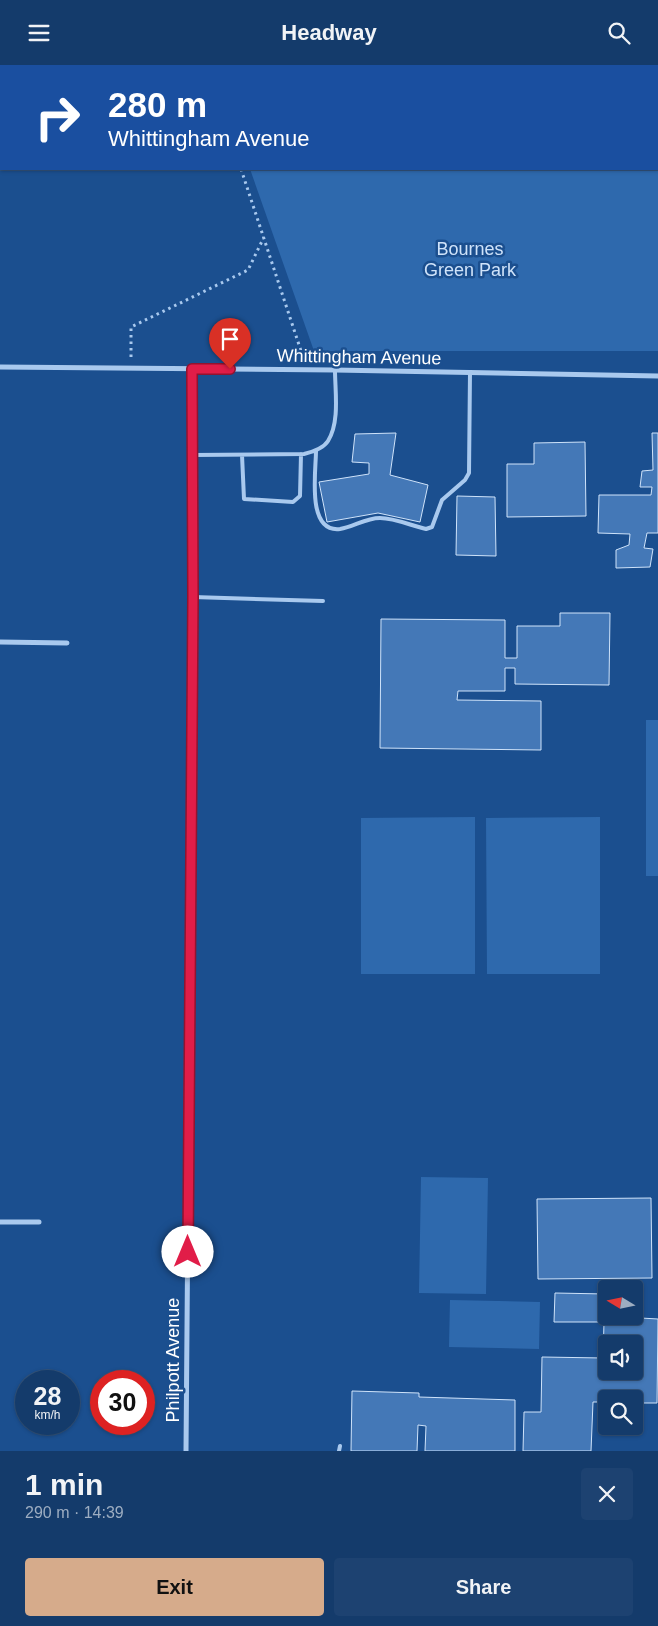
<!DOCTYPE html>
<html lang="en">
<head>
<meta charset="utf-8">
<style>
  :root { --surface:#143b6b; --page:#1d4271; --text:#f1f3f6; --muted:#9dadc1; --line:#33557e; --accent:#d6ab8b }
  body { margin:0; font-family:Helvetica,sans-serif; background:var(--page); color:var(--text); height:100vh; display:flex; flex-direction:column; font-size:19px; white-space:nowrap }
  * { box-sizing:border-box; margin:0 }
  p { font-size:16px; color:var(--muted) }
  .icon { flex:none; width:28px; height:28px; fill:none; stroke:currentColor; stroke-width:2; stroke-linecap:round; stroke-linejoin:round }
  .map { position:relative; height:1386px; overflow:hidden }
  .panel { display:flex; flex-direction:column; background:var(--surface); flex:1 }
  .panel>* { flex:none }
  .banner { position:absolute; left:0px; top:0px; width:659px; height:105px; box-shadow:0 1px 4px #0004,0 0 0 1px var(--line); background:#1a4fa0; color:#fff; overflow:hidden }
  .needle { width:32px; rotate:280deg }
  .tools { position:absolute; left:598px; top:1215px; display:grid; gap:10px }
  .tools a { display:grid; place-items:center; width:45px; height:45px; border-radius:5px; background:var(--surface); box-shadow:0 1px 4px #0004,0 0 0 1px var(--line); font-size:25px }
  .speed { position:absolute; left:15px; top:1305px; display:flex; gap:10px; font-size:25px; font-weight:700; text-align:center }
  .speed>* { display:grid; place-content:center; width:65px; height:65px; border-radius:50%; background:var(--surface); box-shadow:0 1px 4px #0004,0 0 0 1px var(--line); line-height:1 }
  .speed small { font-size:12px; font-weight:400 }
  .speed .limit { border:8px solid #d22; background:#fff; color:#111 }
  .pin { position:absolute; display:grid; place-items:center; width:42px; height:42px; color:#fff; margin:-51px -21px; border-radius:50% 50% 50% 0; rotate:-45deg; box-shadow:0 0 5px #0007 }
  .pin .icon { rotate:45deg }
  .me { position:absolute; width:55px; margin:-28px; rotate:0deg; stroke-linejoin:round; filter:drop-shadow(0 0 4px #0008) }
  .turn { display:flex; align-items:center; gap:18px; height:105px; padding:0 25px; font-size:22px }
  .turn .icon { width:65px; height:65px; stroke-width:2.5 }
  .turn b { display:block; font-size:35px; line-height:42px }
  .round { display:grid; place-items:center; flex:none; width:52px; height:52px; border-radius:5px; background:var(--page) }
  .headline { display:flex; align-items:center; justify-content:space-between; height:85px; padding:0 25px }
  h1 { font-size:30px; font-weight:800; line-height:38px }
  .primary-button { display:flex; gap:10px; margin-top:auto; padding:10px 25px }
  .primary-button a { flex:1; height:58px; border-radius:5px; background:var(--accent); color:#111; font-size:20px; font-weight:800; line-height:58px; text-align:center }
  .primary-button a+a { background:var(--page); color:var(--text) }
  header { display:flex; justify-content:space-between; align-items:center; height:65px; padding:0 25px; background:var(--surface); font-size:22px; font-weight:800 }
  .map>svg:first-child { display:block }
  .green { fill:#2e69ad }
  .building { fill:#4478b7; stroke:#cfe3fa; fill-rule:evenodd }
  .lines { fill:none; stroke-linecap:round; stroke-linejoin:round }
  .path { stroke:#a9c9ee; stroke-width:3; stroke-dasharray:2.5 4; stroke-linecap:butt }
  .lane { stroke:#a9c9ee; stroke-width:4 }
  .street { stroke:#a9c9ee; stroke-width:5 }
  .route-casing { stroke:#92132f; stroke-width:12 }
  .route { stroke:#e11d48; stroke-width:9 }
  .labels { text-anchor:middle; stroke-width:5; stroke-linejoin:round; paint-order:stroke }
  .park-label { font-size:18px; fill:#cfe3fa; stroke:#1b4f8f }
  .street-label { font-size:18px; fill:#fff; stroke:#1b4f8f }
</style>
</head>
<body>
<header><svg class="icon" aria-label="menu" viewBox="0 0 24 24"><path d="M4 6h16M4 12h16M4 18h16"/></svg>Headway<svg class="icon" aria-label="search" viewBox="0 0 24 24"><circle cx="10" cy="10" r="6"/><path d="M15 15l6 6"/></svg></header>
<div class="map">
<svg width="658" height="1386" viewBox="0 0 658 1386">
  <rect width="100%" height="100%" fill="#1b4f8f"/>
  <!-- green -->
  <path class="green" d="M 214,0 L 658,0 L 658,286 L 314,286 L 250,104 L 658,104 L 658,1 Z
    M 646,655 L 658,655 L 658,811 L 646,811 Z
    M 475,752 L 475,909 L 361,909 L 361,753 Z
    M 600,752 L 600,909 L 487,909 L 486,753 Z
    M 421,1112 L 488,1113 L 486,1229 L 419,1228 Z
    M 450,1235 L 540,1237 L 539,1284 L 449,1282 Z"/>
  <!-- building -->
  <path class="building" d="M 396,368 L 390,410 L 428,420 L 420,457 L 378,448 L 327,457 L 319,417 L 369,409 L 369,398 L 352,397 L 355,369 Z
    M 652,368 L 658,368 L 658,468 L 647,468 L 644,483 L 653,484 L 650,502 L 616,503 L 616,485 L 629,480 L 630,469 L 598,468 L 599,430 L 651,430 L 652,422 L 640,422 L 642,406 L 653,405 Z
    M 585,377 L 586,451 L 507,452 L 507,399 L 534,399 L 534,378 Z
    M 457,431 L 495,432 L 496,491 L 456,490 Z
    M 560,548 L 610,548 L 609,620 L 515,619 L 515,603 L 505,603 L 505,626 L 458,626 L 457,635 L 541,636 L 541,685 L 380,683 L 381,554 L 505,555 L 505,593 L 517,593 L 517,561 L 560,561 Z
    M 651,1133 L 652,1213 L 538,1214 L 537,1134 Z
    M 555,1228 L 606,1229 L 606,1251 L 658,1254 L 657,1338 L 634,1338 L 634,1334 L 606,1334 L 606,1337 L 593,1337 L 591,1386 L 523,1386 L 524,1347 L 541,1347 L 542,1292 L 603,1293 L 604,1257 L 554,1257 ZM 606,1279 L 634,1279 L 634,1306 L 606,1306 Z
    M 352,1326 L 419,1328 L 419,1332 L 515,1335 L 515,1386 L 425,1386 L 426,1361 L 418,1360 L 417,1386 L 351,1386 Z"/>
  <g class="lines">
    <!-- path -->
    <path class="path" d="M 204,0 L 205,1
      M 241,104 L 303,292
      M 131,292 L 131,262 L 248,205 L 264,172"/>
    <!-- lane -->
    <path class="lane" d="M 316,386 C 316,406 306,468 340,464 C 354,462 365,453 380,453 C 395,453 412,461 426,464 L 432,462 L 442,435 L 465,415 L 469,408 L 470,307
      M 193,390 L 304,389 C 312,387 323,384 328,376 C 340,357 335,326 335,305
      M 242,390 L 244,434 L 293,437 L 300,431 L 301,389
      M 193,532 L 323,536
      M 339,1386 L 340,1381"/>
    <!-- street -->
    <path class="street" d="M 0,302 L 335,305 L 658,311
      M 0,577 L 67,578
      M 0,1157 L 39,1157
      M 186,1386 L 193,532 L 193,304"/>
  </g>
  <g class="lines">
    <defs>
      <path id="route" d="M 188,1187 L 193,532 L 192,304 L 230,304"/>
    </defs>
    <!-- route casing -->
    <use href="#route" class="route-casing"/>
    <!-- route -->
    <use href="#route" class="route"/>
  </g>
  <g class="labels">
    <!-- park labels -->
    <g class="park-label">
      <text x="470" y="190">Bournes<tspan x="470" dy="21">Green Park</tspan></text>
    </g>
    <!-- street labels -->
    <g class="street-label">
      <text transform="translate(359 292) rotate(1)" y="6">Whittingham Avenue</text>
      <text transform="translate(173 1295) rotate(-90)" y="6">Philpott Avenue</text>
    </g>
  </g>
</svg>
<div class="tools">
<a><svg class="needle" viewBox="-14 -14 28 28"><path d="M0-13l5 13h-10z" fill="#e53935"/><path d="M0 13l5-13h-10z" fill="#9dadc1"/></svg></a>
<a><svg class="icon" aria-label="sound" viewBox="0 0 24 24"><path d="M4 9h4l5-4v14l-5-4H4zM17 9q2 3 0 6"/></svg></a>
<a><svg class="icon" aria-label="search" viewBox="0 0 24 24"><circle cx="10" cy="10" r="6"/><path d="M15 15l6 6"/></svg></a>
</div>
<div class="speed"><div>28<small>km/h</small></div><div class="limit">30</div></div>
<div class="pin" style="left:230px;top:304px;background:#d93025"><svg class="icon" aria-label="arrive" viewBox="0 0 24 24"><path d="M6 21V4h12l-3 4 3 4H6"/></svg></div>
<svg class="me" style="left:188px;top:1187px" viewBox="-20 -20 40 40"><circle r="19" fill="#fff"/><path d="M0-13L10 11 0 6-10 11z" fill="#e11d48"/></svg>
<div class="banner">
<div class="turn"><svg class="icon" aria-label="right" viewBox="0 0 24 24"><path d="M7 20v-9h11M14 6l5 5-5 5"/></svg><div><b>280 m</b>Whittingham Avenue</div></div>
</div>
</div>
<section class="panel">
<div class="headline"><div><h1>1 min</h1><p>290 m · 14:39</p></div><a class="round"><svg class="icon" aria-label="close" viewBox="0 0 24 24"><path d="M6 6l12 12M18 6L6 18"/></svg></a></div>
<div class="primary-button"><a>Exit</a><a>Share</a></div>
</section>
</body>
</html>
